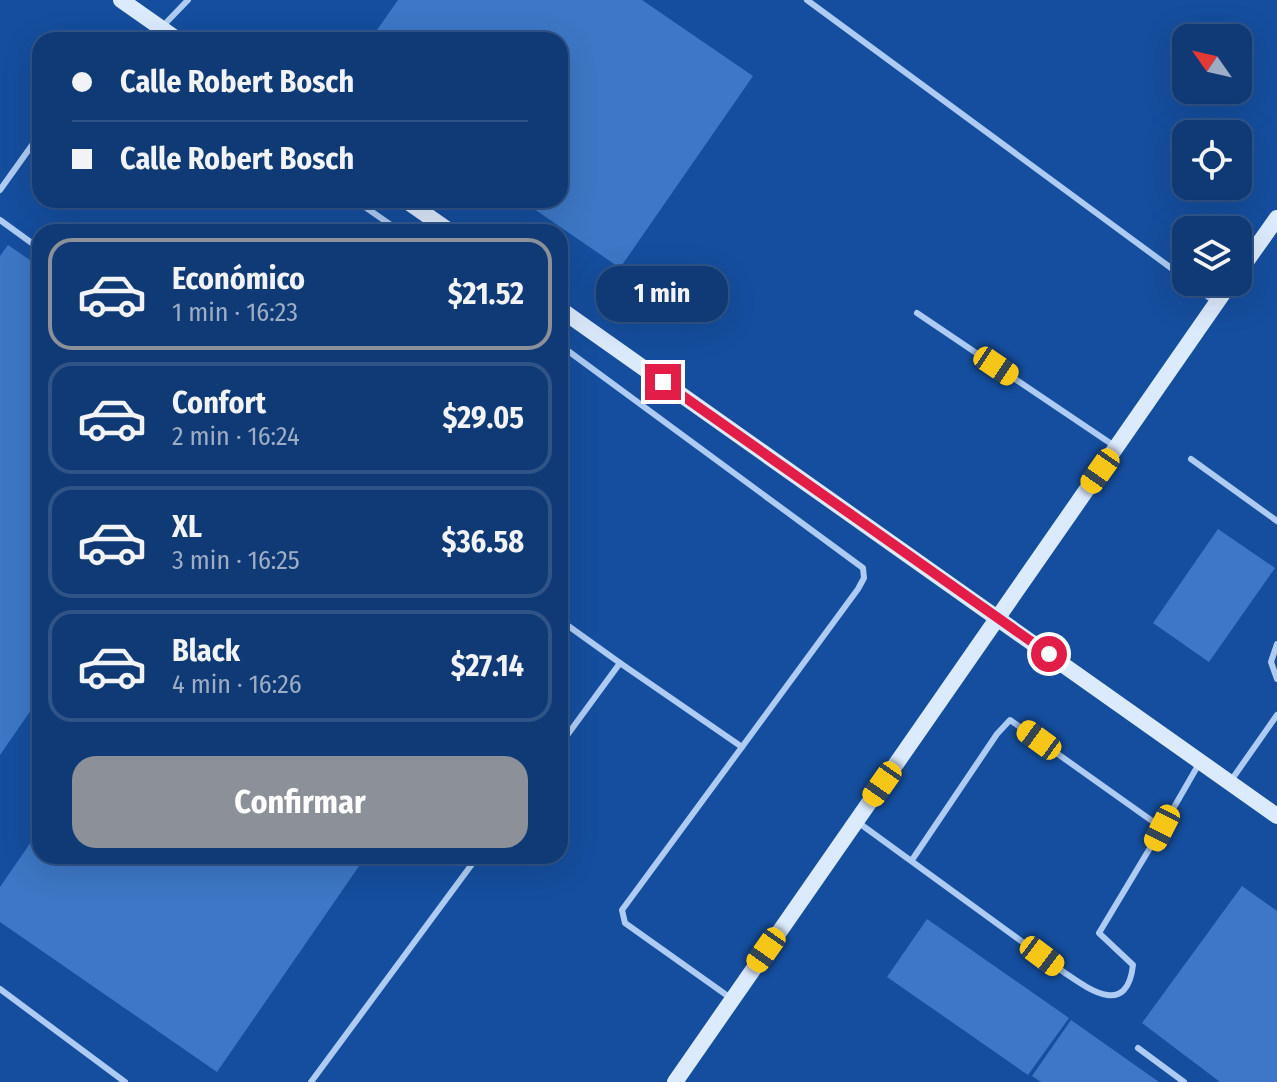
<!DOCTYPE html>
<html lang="es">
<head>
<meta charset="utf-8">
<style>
	body { margin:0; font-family:"Fira Sans Condensed",sans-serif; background:#19417b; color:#f1f3f6; height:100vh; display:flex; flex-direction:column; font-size:30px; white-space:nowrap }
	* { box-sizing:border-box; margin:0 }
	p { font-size:26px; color:#9cadc5 }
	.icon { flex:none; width:44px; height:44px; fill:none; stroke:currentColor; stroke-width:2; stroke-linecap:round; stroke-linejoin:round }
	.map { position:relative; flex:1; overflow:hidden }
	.details { position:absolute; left:32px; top:224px; width:536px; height:640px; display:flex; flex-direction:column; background:#103a76; border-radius:24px; box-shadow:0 8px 32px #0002,0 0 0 2px #305488 }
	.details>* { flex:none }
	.top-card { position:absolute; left:32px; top:32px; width:536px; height:176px; border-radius:24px; box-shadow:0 8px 32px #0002,0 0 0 2px #305488; display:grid; align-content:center; height:176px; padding:0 40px; background:#103a76 }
	.needle { width:52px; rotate:304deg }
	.fabs { position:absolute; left:1172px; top:24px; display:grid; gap:16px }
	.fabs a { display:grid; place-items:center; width:80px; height:80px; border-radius:16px; background:#103a76; box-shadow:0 8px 32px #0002,0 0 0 2px #305488; font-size:40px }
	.end { position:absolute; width:36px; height:36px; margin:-18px; border:10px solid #e11d48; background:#fff; box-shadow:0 0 0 4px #fff }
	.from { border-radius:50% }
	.bubble { position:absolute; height:56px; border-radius:24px; background:#103a76; box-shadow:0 8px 32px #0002,0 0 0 2px #305488; font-size:26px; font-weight:700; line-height:56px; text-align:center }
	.car { position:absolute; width:24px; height:48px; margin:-24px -12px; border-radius:10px; box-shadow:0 0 6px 2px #0007; background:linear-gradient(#f5c518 24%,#345 0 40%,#f5c518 0 76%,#345 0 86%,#f5c518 0) }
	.top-card b { display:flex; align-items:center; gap:28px; height:76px; font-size:30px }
	.top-card b+b { border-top:2px solid #305488 }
	.top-card i { width:20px; height:20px; background:#f1f3f6 }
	ul { padding:14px 0 0; list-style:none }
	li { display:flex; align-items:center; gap:24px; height:112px; margin:0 16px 12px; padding:0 24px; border:4px solid #305488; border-radius:24px }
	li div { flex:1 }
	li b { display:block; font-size:30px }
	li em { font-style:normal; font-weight:700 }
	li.current { border-color:#8c9099 }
	li>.icon { width:72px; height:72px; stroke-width:1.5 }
	.primary-button { display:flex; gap:16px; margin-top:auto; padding:16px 40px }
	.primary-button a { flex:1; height:92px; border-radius:24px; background:#8c9099; color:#fff; font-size:32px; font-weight:700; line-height:92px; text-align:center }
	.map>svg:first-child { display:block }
	.building { fill:#3d77c5 }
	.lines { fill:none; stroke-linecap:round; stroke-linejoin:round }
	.lane { stroke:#adcbf3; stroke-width:6 }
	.secondary { stroke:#dceafd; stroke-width:16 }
	.route { stroke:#e11d48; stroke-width:10 }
</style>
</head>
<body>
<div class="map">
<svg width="1277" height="1082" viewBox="0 0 1277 1082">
	<rect width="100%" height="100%" fill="#154e9e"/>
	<g class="building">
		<path d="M398 0H642L753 76 620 268 521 200H560V40H370Z"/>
		<path d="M8 245 40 267V697L0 755V256Z"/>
		<path d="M1218 529 1275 568 1209 662 1153 623Z"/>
		<path d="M40 829V856H366L217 1072 0 922V887Z"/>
		<path d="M1242 886 1277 911V1082H1220L1142 1023Z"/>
		<path d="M927 919 1069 1018 1028 1075 887 977Z"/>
		<path d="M1071 1020 1159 1082H1041L1032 1076Z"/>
	</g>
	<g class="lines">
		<g class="lane">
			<path d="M807 0 1186 279"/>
			<path d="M161 28 188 0"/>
			<path d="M0 190 40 134"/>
			<path d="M355 200 401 232"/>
			<path d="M0 220 40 249"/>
			<path d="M1189 282 1216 303"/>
			<path d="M917 313 1113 445"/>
			<path d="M560 345 863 568 864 578 858 589 742 747"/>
			<path d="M1191 459 1277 521"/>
			<path d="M560 620 620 663"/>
			<path d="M1277 644 1271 662 1277 679"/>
			<path d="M560 745 620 663 742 747 622 910 625 923 732 999"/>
			<path d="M1230 782 1277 715"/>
			<path d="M859 823 1065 973C1090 990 1127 1017 1133 965L1099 933 1162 828 1010 720 997 734 912 860"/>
			<path d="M1162 828 1200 762"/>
			<path d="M0 989 125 1082"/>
			<path d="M1138 1048 1184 1082"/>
			<path d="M311 1082 478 856"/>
		</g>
		<g class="secondary">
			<path d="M121 0 178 40"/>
			<path d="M405 200 451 232"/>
			<path d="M1238 273 1277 218"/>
			<path d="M560 309 1277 816"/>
			<path d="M675 1082 1231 282"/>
		</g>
	</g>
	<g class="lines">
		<path class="route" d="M663 382 1049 654"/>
	</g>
</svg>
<div class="fabs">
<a><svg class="needle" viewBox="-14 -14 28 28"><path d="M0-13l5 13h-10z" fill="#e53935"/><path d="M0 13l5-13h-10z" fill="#9cadc5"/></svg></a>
<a><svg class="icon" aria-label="locate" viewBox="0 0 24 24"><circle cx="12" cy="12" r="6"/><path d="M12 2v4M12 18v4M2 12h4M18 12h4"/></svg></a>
<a><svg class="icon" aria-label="layers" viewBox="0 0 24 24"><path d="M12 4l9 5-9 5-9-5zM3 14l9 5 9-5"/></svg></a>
</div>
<i class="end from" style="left:1049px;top:654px"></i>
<i class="end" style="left:663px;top:382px"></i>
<div class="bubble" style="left:596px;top:266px;width:132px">1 min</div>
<i class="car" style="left:996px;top:366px;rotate:124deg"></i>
<i class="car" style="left:1100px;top:471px;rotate:215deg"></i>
<i class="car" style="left:1039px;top:740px;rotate:306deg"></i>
<i class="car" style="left:882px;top:784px;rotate:215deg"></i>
<i class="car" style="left:1162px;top:828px;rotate:207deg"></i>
<i class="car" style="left:766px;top:950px;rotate:215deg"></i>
<i class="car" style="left:1042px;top:956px;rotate:127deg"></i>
<div class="top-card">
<b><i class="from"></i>Calle Robert Bosch</b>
<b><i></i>Calle Robert Bosch</b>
</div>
<section class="details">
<ul>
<li class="current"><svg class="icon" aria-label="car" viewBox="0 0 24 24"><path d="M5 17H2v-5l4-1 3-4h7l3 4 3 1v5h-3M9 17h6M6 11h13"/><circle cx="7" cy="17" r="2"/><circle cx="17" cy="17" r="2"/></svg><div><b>Económico</b><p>1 min · 16:23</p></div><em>$21.52</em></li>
<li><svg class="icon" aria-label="car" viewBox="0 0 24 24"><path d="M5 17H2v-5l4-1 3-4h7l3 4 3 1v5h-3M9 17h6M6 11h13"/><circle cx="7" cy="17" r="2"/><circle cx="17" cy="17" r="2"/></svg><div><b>Confort</b><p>2 min · 16:24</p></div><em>$29.05</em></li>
<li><svg class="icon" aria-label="car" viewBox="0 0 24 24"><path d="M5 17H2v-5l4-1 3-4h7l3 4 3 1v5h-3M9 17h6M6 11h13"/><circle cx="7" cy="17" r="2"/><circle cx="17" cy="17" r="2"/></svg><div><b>XL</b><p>3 min · 16:25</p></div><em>$36.58</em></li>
<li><svg class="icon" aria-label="car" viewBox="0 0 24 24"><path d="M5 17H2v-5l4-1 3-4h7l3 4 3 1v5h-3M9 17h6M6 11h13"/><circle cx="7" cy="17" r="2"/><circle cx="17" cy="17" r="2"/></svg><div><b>Black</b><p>4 min · 16:26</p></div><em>$27.14</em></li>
</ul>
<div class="primary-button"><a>Confirmar</a></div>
</section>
</div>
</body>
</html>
